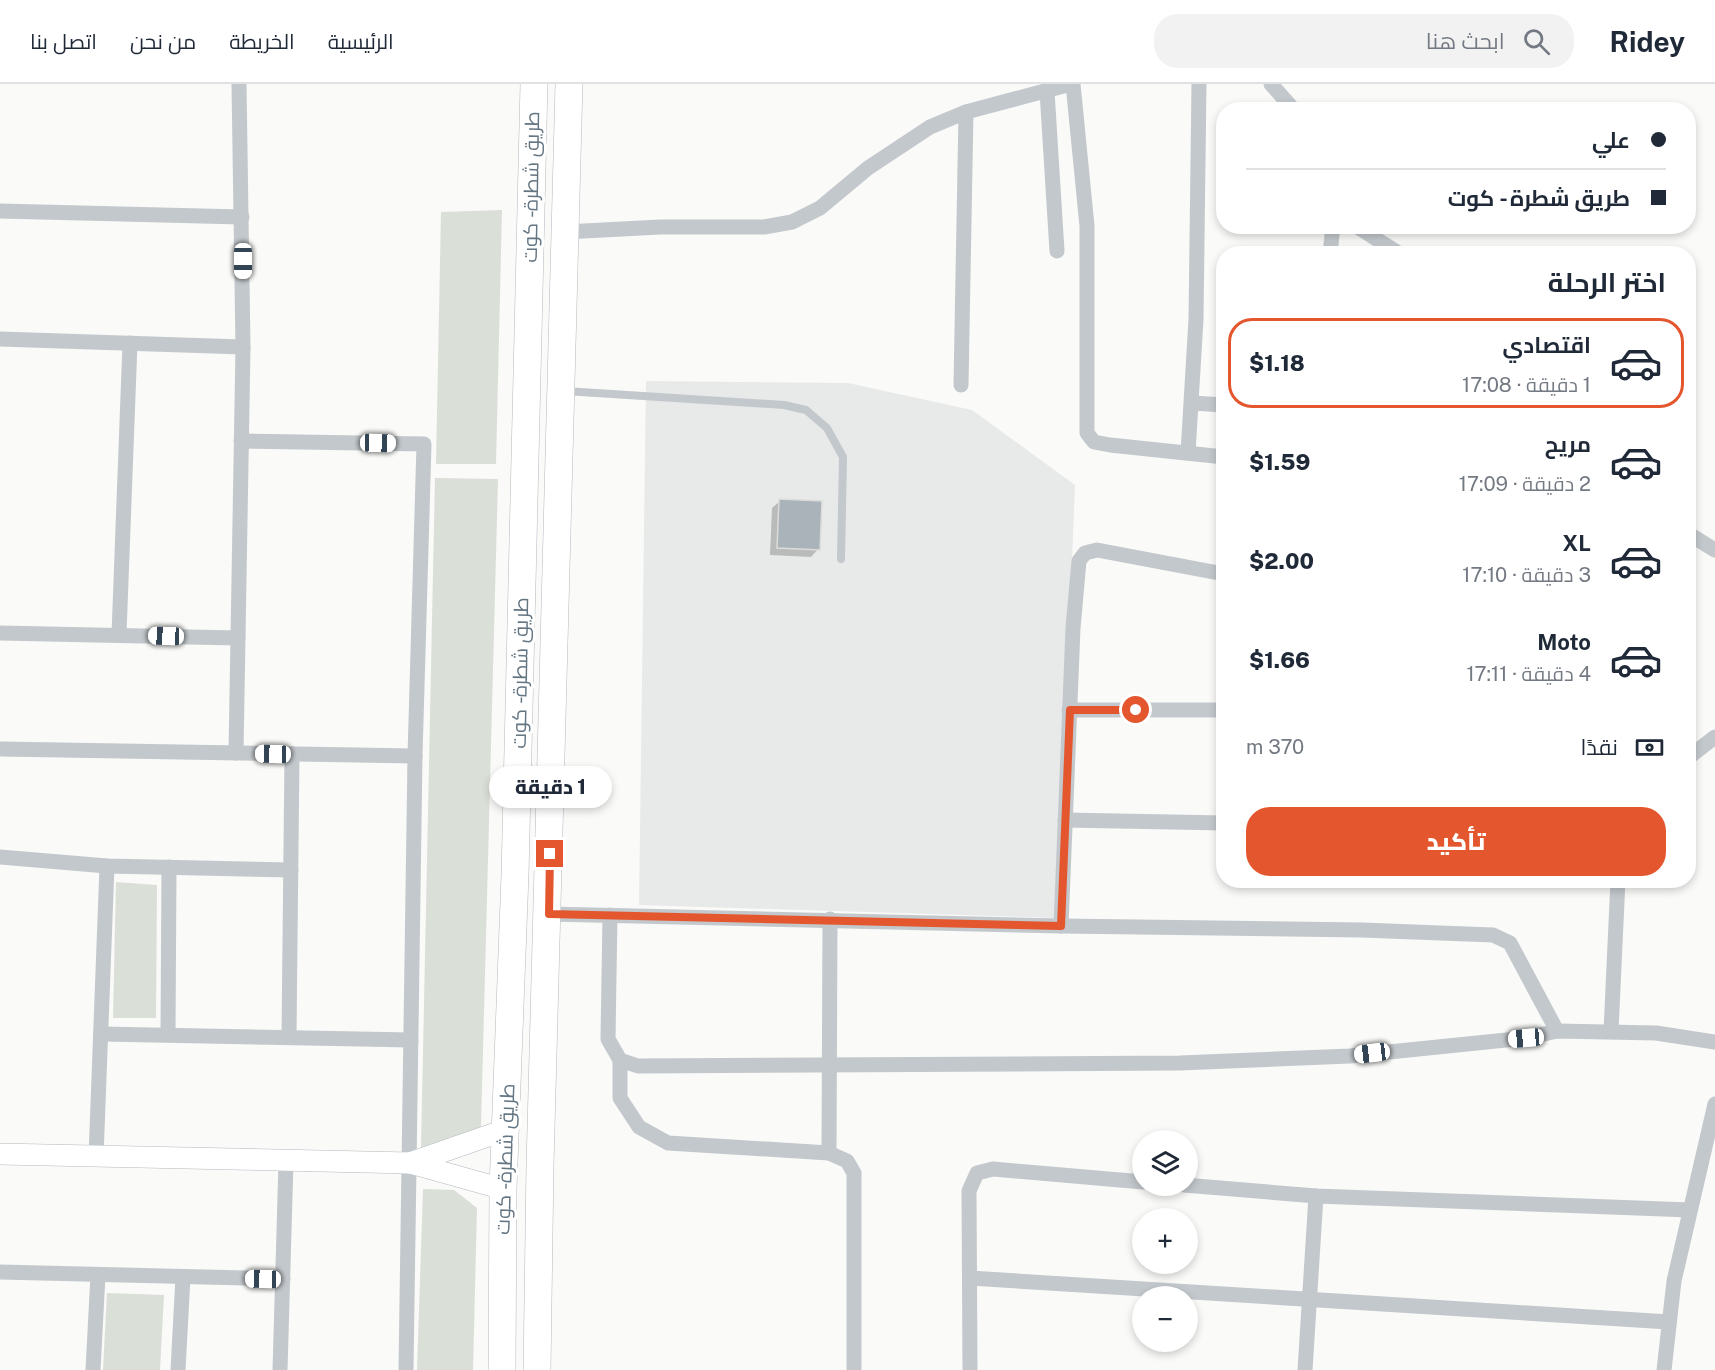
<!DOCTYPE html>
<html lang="ar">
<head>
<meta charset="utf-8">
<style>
	body { margin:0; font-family:"Public Sans",Cairo,sans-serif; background:#f2f2f3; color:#1f2937; direction:rtl; height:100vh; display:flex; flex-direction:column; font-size:22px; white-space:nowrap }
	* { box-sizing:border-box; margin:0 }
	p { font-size:20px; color:#747a83 }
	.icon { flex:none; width:33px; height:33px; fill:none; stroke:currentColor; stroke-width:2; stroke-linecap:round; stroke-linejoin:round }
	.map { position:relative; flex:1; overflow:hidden; direction:ltr }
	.details { position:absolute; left:1216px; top:162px; width:480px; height:642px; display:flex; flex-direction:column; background:#fff; border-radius:24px; box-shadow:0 3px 9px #0003; direction:rtl }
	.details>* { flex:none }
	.top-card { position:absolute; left:1216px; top:18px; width:480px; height:132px; border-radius:24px; box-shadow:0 3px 9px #0003; direction:rtl; display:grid; align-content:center; height:132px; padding:0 30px; background:#fff }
	.controls { position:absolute; left:1132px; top:1046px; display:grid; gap:12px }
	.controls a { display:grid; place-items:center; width:66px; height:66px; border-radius:50%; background:#fff; box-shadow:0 3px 9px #0003; font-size:30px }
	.end { position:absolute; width:27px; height:27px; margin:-14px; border:8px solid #e4572e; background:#fff; box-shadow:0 0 0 3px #fff }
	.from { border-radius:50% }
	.bubble { position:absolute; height:42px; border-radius:21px; background:#fff; box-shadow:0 3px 9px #0003; font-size:20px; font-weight:800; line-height:42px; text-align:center; direction:rtl }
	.car { position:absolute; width:18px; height:36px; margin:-18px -9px; border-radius:8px; box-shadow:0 0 4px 2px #0007; background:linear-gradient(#fff 24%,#345 0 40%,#fff 0 76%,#345 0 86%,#fff 0) }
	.top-card b { display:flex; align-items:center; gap:21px; height:57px; font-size:22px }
	.top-card b+b { border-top:2px solid #e0e1e3 }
	.top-card i { width:15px; height:15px; background:#1f2937 }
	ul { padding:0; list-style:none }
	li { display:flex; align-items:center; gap:18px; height:90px; margin:0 12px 9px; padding:0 18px; border:3px solid transparent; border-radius:24px }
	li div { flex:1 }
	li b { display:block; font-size:22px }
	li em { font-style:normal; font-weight:800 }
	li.active { border-color:#e4572e }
	li>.icon { width:54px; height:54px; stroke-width:1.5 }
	h2 { padding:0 30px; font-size:27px; line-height:72px }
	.pay { display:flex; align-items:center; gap:15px; height:66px; padding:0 30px; font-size:22px }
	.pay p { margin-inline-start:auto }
	.button { display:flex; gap:12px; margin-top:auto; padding:12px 30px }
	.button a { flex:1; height:69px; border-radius:24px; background:#e4572e; color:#fff; font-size:24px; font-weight:800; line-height:69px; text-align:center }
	header { display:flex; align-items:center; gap:36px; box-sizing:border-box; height:84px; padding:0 30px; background:#fff; border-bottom:2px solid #e0e1e3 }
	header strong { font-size:28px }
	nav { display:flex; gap:33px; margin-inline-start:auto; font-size:21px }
	.search { width:420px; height:54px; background:#f2f2f3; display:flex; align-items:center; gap:15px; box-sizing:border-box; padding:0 21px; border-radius:24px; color:#747a83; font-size:22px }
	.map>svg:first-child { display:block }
	.built { fill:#e8e9e9 }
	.green { fill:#dadfd7 }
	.shadow { fill:#0003 }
	.building { fill:#aab3b9; stroke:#dcdcda; stroke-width:1.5 }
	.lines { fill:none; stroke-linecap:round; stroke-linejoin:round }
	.secondary-casing { stroke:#b3babf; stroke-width:22 }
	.highway-casing { stroke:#b4b9bd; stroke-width:28 }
	.lane { stroke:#c3c8cc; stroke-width:8 }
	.street { stroke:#c3c8cc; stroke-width:15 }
	.secondary { stroke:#fff; stroke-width:21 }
	.highway { stroke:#fff; stroke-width:27 }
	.route { stroke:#e4572e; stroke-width:8 }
	.labels { text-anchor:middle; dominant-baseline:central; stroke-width:6; stroke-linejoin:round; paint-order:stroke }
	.street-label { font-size:20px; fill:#657683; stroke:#fff }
</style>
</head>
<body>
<header>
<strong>Ridey</strong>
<div class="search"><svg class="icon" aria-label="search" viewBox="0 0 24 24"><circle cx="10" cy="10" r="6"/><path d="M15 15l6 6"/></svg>ابحث هنا</div>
<nav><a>الرئيسية</a><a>الخريطة</a><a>من نحن</a><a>اتصل بنا</a></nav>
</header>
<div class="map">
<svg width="1715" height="1286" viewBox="0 0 1715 1286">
	<rect width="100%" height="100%" fill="#fafaf8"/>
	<path class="built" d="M646 297 848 299 972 326 1075 401 1058 834 639 821Z"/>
	<g class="green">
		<path d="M502 126 496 380H436L441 128Z"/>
		<path d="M435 394 498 395 481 1042C469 1062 443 1061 421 1064Z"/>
		<path d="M116 798 157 801 156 934H113Z"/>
		<path d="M423 1105 454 1106 477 1124 473 1286H417Z"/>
		<path d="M107 1209 164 1211 160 1286H103Z"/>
	</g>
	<path class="shadow" d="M780 417 818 465 811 473 770 471 772 424Z"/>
	<path class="building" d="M779 415 822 417 820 466 777 464Z"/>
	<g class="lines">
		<defs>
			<g id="secondary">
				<path d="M0 1070 410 1079 503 1105"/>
				<path d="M410 1079 505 1046"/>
			</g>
			<g id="highway">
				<path d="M502 1286 503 1105 515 791 534 0"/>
				<path d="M537 1286 540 1082 569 0"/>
			</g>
		</defs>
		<use href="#secondary" class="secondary-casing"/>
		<use href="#highway" class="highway-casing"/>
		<path class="lane" d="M565 307 784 321 806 326 827 344 843 373 841 475"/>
		<g class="street">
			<path d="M1073 0 1087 142V349L1094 358 1110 361 1224 373"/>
			<path d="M1271 0 1294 26"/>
			<path d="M1047 7 1057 167"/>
			<path d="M0 127 242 133"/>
			<path d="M1356 142 1400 170"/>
			<path d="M565 148 660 143H764L792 138 820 124 868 84 930 43 966 28 1071 0"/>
			<path d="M1330 170 1333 142"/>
			<path d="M0 255 243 263"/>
			<path d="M961 301 966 28"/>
			<path d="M1192 319 1224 321"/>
			<path d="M241 357 424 360 415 672 406 1286"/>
			<path d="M1188 369 1196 235 1199 0"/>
			<path d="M1689 450 1715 466"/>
			<path d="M0 549 238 554"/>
			<path d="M119 550 130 259"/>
			<path d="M1069 626H1224"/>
			<path d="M0 665 415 672"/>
			<path d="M236 669 243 263 239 0"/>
			<path d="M1689 673 1715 653"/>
			<path d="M1065 736 1224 739"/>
			<path d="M0 773 107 782 291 786"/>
			<path d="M549 830 1061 842 1362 846 1493 851 1510 859 1557 947"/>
			<path d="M610 831 608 955 620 976 638 982 1180 979 1350 972 1526 954 1557 947 1656 949 1715 958"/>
			<path d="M1061 842 1073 544 1079 477 1085 469 1097 466 1224 490"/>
			<path d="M1611 947 1618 796"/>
			<path d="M101 950 411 956"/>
			<path d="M168 950 169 783"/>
			<path d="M289 952 292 670"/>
			<path d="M620 976V1014L639 1043 668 1059 829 1069 847 1077 854 1089V1286"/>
			<path d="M829 1069 830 835"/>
			<path d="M96 1073 107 782"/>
			<path d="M1184 1101 1316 1112 1690 1126"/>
			<path d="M0 1188 283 1195"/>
			<path d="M970 1194 1669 1238"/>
			<path d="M93 1286 98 1191"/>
			<path d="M178 1286 183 1193"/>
			<path d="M280 1286 286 1078"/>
			<path d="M970 1286 969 1107 977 1089 993 1085 1143 1098"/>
			<path d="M1305 1286 1316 1112"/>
			<path d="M1664 1286 1674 1197 1715 1020"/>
		</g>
		<use href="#secondary" class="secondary"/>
		<use href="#highway" class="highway"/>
	</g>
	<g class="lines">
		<path class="route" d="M550 770 549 830 1061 842 1070 626H1136"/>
	</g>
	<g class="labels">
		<g class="street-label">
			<text transform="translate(531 103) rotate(-89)">طريق شطرة - كوت</text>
			<text transform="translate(520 589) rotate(-89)">طريق شطرة - كوت</text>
			<text transform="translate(505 1075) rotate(-88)">طريق شطرة - كوت</text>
		</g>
	</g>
</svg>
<div class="controls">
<a><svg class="icon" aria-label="layers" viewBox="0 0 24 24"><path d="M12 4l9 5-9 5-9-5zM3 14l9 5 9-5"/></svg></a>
<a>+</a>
<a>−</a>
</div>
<i class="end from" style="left:1136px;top:626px"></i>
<i class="end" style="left:550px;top:770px"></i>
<div class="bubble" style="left:489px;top:682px;width:123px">1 دقيقة</div>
<i class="car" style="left:243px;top:177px;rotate:180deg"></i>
<i class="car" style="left:378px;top:359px;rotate:91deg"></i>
<i class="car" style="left:166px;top:552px;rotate:272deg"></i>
<i class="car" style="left:273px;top:670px;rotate:271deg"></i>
<i class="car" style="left:1526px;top:954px;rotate:265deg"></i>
<i class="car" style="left:1372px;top:969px;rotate:263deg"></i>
<i class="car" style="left:263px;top:1195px;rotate:271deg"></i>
<div class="top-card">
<b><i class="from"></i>علي</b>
<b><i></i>طريق شطرة - كوت</b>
</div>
<section class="details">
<h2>اختر الرحلة</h2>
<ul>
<li class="active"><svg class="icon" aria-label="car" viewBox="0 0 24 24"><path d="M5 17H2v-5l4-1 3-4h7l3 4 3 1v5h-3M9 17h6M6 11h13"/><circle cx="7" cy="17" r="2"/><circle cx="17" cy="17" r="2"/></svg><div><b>اقتصادي</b><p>1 دقيقة · 17:08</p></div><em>$1.18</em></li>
<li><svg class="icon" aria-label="car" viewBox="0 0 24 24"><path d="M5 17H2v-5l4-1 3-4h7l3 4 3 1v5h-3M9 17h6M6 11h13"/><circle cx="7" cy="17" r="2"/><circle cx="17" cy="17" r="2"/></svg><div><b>مريح</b><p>2 دقيقة · 17:09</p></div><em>$1.59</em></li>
<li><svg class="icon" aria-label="car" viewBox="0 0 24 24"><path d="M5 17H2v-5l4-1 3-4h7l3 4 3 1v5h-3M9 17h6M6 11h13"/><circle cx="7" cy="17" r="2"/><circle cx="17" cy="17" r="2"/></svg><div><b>XL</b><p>3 دقيقة · 17:10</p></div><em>$2.00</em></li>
<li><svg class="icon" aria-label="car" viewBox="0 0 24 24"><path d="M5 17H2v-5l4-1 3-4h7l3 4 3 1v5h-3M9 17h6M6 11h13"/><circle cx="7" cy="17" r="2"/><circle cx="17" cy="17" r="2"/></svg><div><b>Moto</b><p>4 دقيقة · 17:11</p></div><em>$1.66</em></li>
</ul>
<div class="pay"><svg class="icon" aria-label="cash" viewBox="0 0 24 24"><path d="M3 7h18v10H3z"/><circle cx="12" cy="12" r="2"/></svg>نقدًا<p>370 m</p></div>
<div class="button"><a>تأكيد</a></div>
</section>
</div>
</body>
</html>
